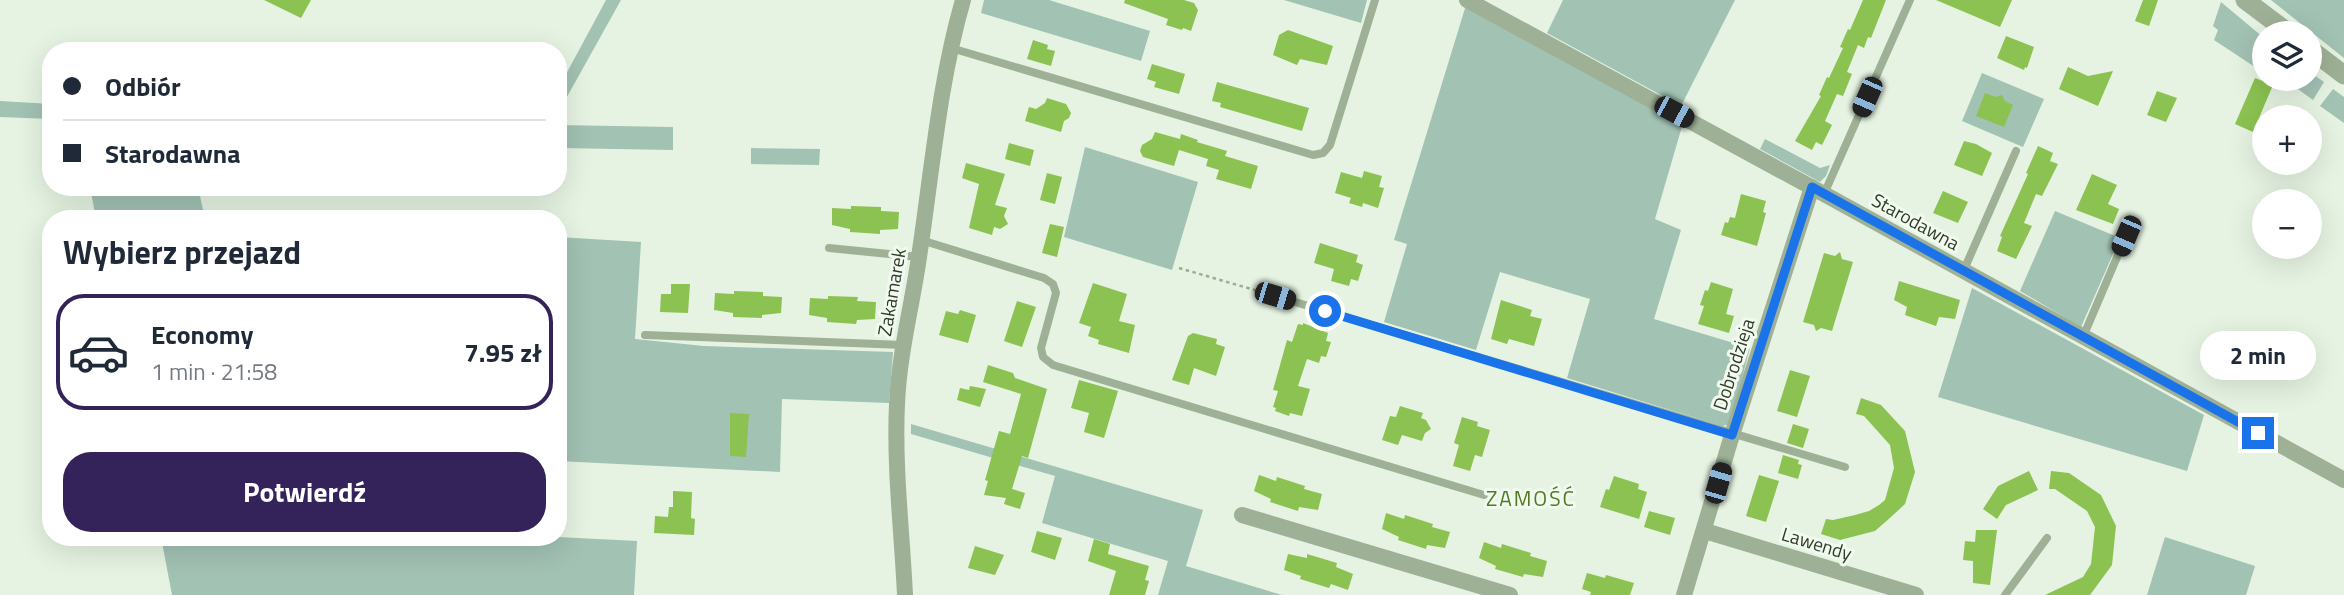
<!DOCTYPE html>
<html lang="pl">
<head>
<meta charset="utf-8">
<style>
	body { margin:0; font-family:"Titillium Web",sans-serif; background:#f6f6f7; color:#1f2937; height:100vh; display:flex; flex-direction:column; font-size:26px; white-space:nowrap }
	* { box-sizing:border-box; margin:0 }
	p { font-size:23px; color:#747a83 }
	.icon { flex:none; width:38px; height:38px; fill:none; stroke:currentColor; stroke-width:2; stroke-linecap:round; stroke-linejoin:round }
	.map { position:relative; flex:1; overflow:hidden }
	.panel { position:absolute; left:42px; top:210px; width:525px; height:336px; display:flex; flex-direction:column; background:#fff; border-radius:28px; box-shadow:0 7px 28px #0002 }
	.panel>* { flex:none }
	.banner { position:absolute; left:42px; top:42px; width:525px; height:154px; border-radius:28px; box-shadow:0 7px 28px #0002; display:grid; align-content:center; height:154px; padding:0 21px; background:#fff }
	.controls { position:absolute; left:2252px; top:21px; display:grid; gap:14px }
	.controls a { display:grid; place-items:center; width:70px; height:70px; border-radius:50%; background:#fff; box-shadow:0 7px 28px #0002; font-size:35px }
	.end { position:absolute; width:32px; height:32px; margin:-16px; border:9px solid #1a73e8; background:#fff; box-shadow:0 0 0 4px #fff }
	.from { border-radius:50% }
	.bubble { position:absolute; height:49px; border-radius:24px; background:#fff; box-shadow:0 7px 28px #0002; font-size:23px; font-weight:700; line-height:49px; text-align:center }
	.car { position:absolute; width:21px; height:42px; margin:-21px -10px; border-radius:9px; box-shadow:0 0 5px 2px #0007; background:linear-gradient(#222 24%,#8ab4d8 0 40%,#222 0 76%,#8ab4d8 0 86%,#222 0) }
	.banner b { display:flex; align-items:center; gap:24px; height:66px; font-size:26px }
	.banner b+b { border-top:2px solid #e0e1e3 }
	.banner i { width:18px; height:18px; background:#1f2937 }
	ul { padding:0; list-style:none }
	li { display:flex; align-items:center; gap:21px; height:116px; margin:0 14px 10px; padding:0 7px; border:4px solid transparent; border-radius:28px }
	li div { flex:1 }
	li b { display:block; font-size:26px }
	li em { font-style:normal; font-weight:700 }
	li.current { border-color:#34225a }
	li>.icon { width:63px; height:63px; stroke-width:1.5 }
	h2 { padding:0 21px; font-size:32px; line-height:84px }
	.primary-button { display:flex; gap:14px; margin-top:auto; padding:14px 21px }
	.primary-button a { flex:1; height:80px; border-radius:28px; background:#34225a; color:#fff; font-size:28px; font-weight:700; line-height:80px; text-align:center }
	.map>svg:first-child { display:block }
	.green { fill:#a2c2b4 }
	.building { fill:#8bc251 }
	.lines { fill:none; stroke-linecap:round; stroke-linejoin:round }
	.path { stroke:#99ad8f; stroke-width:2.5; stroke-dasharray:3.5 3.5; stroke-linecap:butt }
	.service { stroke:#9eb196; stroke-width:8 }
	.minor { stroke:#9eb196; stroke-width:16 }
	.tertiary { stroke:#9eb196; stroke-width:19 }
	.route { stroke:#1a73e8; stroke-width:9 }
	.labels { text-anchor:middle; dominant-baseline:central; stroke-width:6; stroke-linejoin:round; paint-order:stroke }
	.street-label { font-size:19px; fill:#323a2c; stroke:#f1faee }
	.neighbourhood-label { font-size:21px; letter-spacing:2px; fill:#517a25; stroke:#f1faee }
</style>
</head>
<body>
<div class="map">
<svg width="2344" height="595" viewBox="0 0 2344 595">
	<rect width="100%" height="100%" fill="#e6f3e2"/>
	<g class="green">
		<path d="M606 0H621L558 113V89Z"/>
		<path d="M984 0H1049L1150 31 1141 61 981 13Z"/>
		<path d="M1284 0H1367L1361 23Z"/>
		<path d="M1563 0H1735L1681 106 1547 33Z"/>
		<path d="M2271 0H2344V58Z"/>
		<path d="M2221 2 2264 38V64L2262 63 2258 69 2214 40 2218 30 2213 26Z"/>
		<path d="M1466 5 1683 123 1655 219 1681 230 1654 319 1750 348 1730 424 1722 426 1567 378 1590 299 1500 272 1476 350 1384 322 1407 244 1394 240Z"/>
		<path d="M2310 72 2324 82 2313 100 2284 79H2310Z"/>
		<path d="M1982 73 2044 99 2023 147 1962 121Z"/>
		<path d="M2333 89 2344 97V123L2320 106Z"/>
		<path d="M0 101 51 104V119L0 117Z"/>
		<path d="M558 125 673 127V150L558 148Z"/>
		<path d="M1765 139 1820 168 1830 165 1826 176 1820 182 1760 149Z"/>
		<path d="M1085 147 1198 182 1172 270 1064 237Z"/>
		<path d="M751 148 820 149 819 165 751 164Z"/>
		<path d="M90 187H198L205 219H96Z"/>
		<path d="M2055 211 2120 238 2081 327 2020 291Z"/>
		<path d="M558 237 641 242 635 339 704 346 893 352 889 403 782 399 780 472 558 461Z"/>
		<path d="M1972 288 2204 415 2187 471 1938 397Z"/>
		<path d="M911 424 1203 510 1186 566 1282 595H1158L1168 561 1042 523 1055 476 911 434Z"/>
		<path d="M161 537H558L637 541 634 595H172Z"/>
		<path d="M2165 537 2255 566 2246 595H2147Z"/>
	</g>
	<g class="building">
		<path d="M264 0H311L301 18Z"/>
		<path d="M1125 0H1184L1194 3 1198 10 1191 31 1183 28 1182 30 1166 25 1168 19 1124 3Z"/>
		<path d="M1863 0H1886L1871 38 1868 37 1864 48 1858 45 1847 72 1852 74 1843 96 1837 94 1825 121 1832 125 1822 145 1816 142 1812 150 1795 141 1821 96 1819 95 1827 77 1829 78 1843 48 1840 47 1848 29 1850 30Z"/>
		<path d="M1936 0H2012L2000 27Z"/>
		<path d="M2143 0H2158L2149 26 2135 21Z"/>
		<path d="M1288 30 1333 46 1327 65 1300 59 1297 65 1273 55 1279 35Z"/>
		<path d="M2006 36 2034 47 2027 68 2025 67 2024 70 1997 58Z"/>
		<path d="M1033 40 1048 45 1047 49 1055 51 1051 66 1027 59Z"/>
		<path d="M1152 64 1185 74 1179 94 1154 87 1156 82 1147 79Z"/>
		<path d="M2068 67 2088 76 2113 71 2098 106 2059 89Z"/>
		<path d="M2255 78 2273 85 2253 132 2235 124Z"/>
		<path d="M1217 82 1309 108 1302 131 1220 107 1221 103 1212 101Z"/>
		<path d="M2157 91 2177 98 2166 122 2147 115Z"/>
		<path d="M1985 93 1995 97 2002 95 2005 101 2013 105 2004 127 1976 116Z"/>
		<path d="M1047 98 1066 104 1071 113 1069 118 1064 121 1061 132 1025 121 1029 107 1036 109 1045 103Z"/>
		<path d="M1155 132 1180 139 1181 134 1198 140 1197 142 1227 151 1225 156 1258 166 1251 189 1216 179 1219 170 1206 166 1208 159 1179 150 1174 166 1143 157 1140 151 1142 145 1152 139Z"/>
		<path d="M1964 141 1976 144 1992 153 1982 176 1954 165Z"/>
		<path d="M1009 143 1034 150 1030 166 1005 159Z"/>
		<path d="M2038 146 2053 153 2050 161 2058 164 2042 196 2036 194 2024 223 2032 226 2016 259 1997 251 2002 237 2000 236 2028 174 2026 173Z"/>
		<path d="M966 163 1005 174 995 205 1007 208 1004 216 1008 224 1000 229 994 227 992 235 969 228 979 184 962 178Z"/>
		<path d="M1364 171 1382 176 1379 187 1384 188 1378 208 1363 203 1362 207 1349 203 1351 198 1335 193 1341 172 1362 178Z"/>
		<path d="M1047 173 1062 177 1055 204 1040 200Z"/>
		<path d="M2092 174 2117 185 2108 204 2119 209 2113 224 2076 210Z"/>
		<path d="M1943 191 1968 202 1958 223 1933 213Z"/>
		<path d="M1741 194 1766 201 1763 212 1766 213 1757 246 1721 235 1725 222 1728 223 1730 217 1735 218Z"/>
		<path d="M851 206 881 207V211L899 212 898 229 880 230V234L850 232V229L832 225V208L851 209Z"/>
		<path d="M1050 224 1064 227 1057 257 1042 253Z"/>
		<path d="M1320 243 1358 255 1356 262 1363 265 1358 281 1351 279 1349 286 1331 281 1334 269 1314 263Z"/>
		<path d="M1840 252 1842 259 1853 262 1832 331 1821 328 1816 331 1814 325 1803 322 1824 253 1835 256Z"/>
		<path d="M1899 281 1960 300 1955 319 1939 317 1936 326 1905 315 1907 307 1894 300Z"/>
		<path d="M1711 282 1733 289 1726 314 1734 316 1729 333 1698 324 1704 306 1700 305 1705 290 1708 291Z"/>
		<path d="M1093 283 1127 294 1119 321 1135 325 1129 353 1098 344 1099 340 1088 336 1091 327 1079 323Z"/>
		<path d="M671 284H690L688 313 660 312 661 294H671Z"/>
		<path d="M734 291 763 292V296L782 297 781 313 762 315V318L733 317V313L714 310 715 293 734 294Z"/>
		<path d="M828 296 858 297 857 301 876 302 875 319 857 320 856 324 827 322V318L809 315 810 298 828 299Z"/>
		<path d="M1501 300 1532 310 1530 316 1542 319 1534 346 1509 339 1507 344 1491 339Z"/>
		<path d="M1017 301 1036 307 1022 347 1004 341Z"/>
		<path d="M960 310 976 315 968 343 939 335 946 311 958 314Z"/>
		<path d="M1303 323 1328 333 1326 341 1331 342 1326 357 1321 356 1319 363 1307 359 1298 386 1310 389 1302 416 1290 413 1289 416 1275 411 1276 408 1273 407 1278 391 1273 390 1287 340 1292 342 1298 324 1303 325Z"/>
		<path d="M1193 333 1217 339 1216 344 1225 347 1216 376 1194 368 1189 385 1172 380 1188 336Z"/>
		<path d="M988 365 1013 373 1015 378 1047 389 1028 458 1022 456 1012 489 1025 493 1020 509 1004 504 1006 498 984 495 988 481 985 480 999 431 1010 434 1021 394 983 382Z"/>
		<path d="M1790 370 1810 376 1797 417 1777 411Z"/>
		<path d="M1079 380 1118 391 1104 438 1084 432 1089 413 1071 408Z"/>
		<path d="M970 386 986 389 980 407 957 400 960 388 969 390Z"/>
		<path d="M1861 398 1881 405 1905 431 1915 472 1905 504 1891 517 1875 531 1840 540 1821 534 1826 519 1833 520 1855 515 1869 511 1879 505 1885 500 1894 468 1890 445 1864 416 1856 414Z"/>
		<path d="M1400 406 1423 413 1421 418 1426 420 1431 429 1425 433 1422 441 1402 435 1398 445 1382 440 1390 416 1396 417Z"/>
		<path d="M730 413 749 414 746 457 730 456Z"/>
		<path d="M1462 417 1478 422 1477 426 1490 430 1482 457 1475 455 1470 471 1453 466 1459 445 1454 443Z"/>
		<path d="M1793 424 1809 429 1803 448 1787 443Z"/>
		<path d="M1783 455 1799 460 1798 464 1802 465 1798 479 1778 473Z"/>
		<path d="M2029 471 2038 490 2006 505 1997 519 1983 509 1998 486Z"/>
		<path d="M2051 471 2069 473 2101 495 2116 526 2112 565 2090 595H2045L2083 577 2091 564 2095 527 2087 511 2055 489H2049Z"/>
		<path d="M1259 475 1276 481 1277 477 1305 486 1304 489 1322 494 1318 510 1299 507 1298 511 1270 502 1271 499 1254 491Z"/>
		<path d="M1759 475 1779 481 1766 522 1746 516Z"/>
		<path d="M1614 476 1639 484 1638 489 1647 492 1639 519 1600 507 1606 489 1609 490Z"/>
		<path d="M673 491 692 492 691 518 695 519 694 535 654 533 655 516 668 517 669 507H673Z"/>
		<path d="M1649 511 1675 518 1670 535 1644 527Z"/>
		<path d="M1386 513 1404 519 1405 515 1433 524 1432 527 1450 532 1445 548 1427 545 1426 549 1398 540 1399 537 1382 529Z"/>
		<path d="M1976 530H1997L1990 585 1973 583V561L1963 560 1965 541 1975 542Z"/>
		<path d="M1037 531 1062 538 1055 560 1031 552Z"/>
		<path d="M1094 539 1110 544 1108 554 1149 566 1145 580 1149 581 1145 595H1109L1116 571 1088 561Z"/>
		<path d="M1484 542 1501 548 1502 544 1531 553 1530 556 1547 561 1543 577 1524 574 1523 577 1495 569 1496 566 1479 558Z"/>
		<path d="M975 546 1004 555 995 575 968 568Z"/>
		<path d="M1288 554 1307 558V554L1337 563 1336 567 1353 574 1348 590 1331 584 1329 588 1300 579 1301 576 1284 570Z"/>
		<path d="M1587 573 1605 578 1606 575 1634 583 1630 595H1590L1591 592 1582 589Z"/>
	</g>
	<g class="lines">
		<path class="path" d="M1179 268 1265 293"/>
		<g class="service">
			<path d="M951 48 1313 155 1323 153 1330 145 1375 0"/>
			<path d="M1824 194 1910 0"/>
			<path d="M921 240 1044 278 1053 284 1056 293 1041 348 1043 357 1053 365 1484 495"/>
			<path d="M829 248 919 257"/>
			<path d="M1963 272 2016 151"/>
			<path d="M1275 296 1845 467"/>
			<path d="M645 335 903 345"/>
			<path d="M2083 337 2126 236"/>
			<path d="M2005 595 2047 538"/>
		</g>
		<g class="minor">
			<path d="M1467 0 1824 194 2344 480"/>
			<path d="M1242 515 1510 595"/>
			<path d="M1705 531 1916 595"/>
			<path d="M905 595C902 532 894 467 897 404 899 354 912 306 919 257 932 171 939 83 963 0"/>
			<path d="M1684 595 1732 435 1812 187"/>
		</g>
		<g class="tertiary">
			<path d="M2245 0 2289 33"/>
			<path d="M2310 49 2344 75"/>
		</g>
	</g>
	<g class="lines">
		<path class="route" d="M1325 311 1732 435 1812 187 2258 433"/>
	</g>
	<g class="labels">
		<g class="street-label">
			<text transform="translate(1916 221) rotate(29)">Starodawna</text>
			<text transform="translate(891 292) rotate(-80)">Zakamarek</text>
			<text transform="translate(1733 364) rotate(-72)">Dobrodzieja</text>
			<text transform="translate(1817 543) rotate(17)">Lawendy</text>
		</g>
		<g class="neighbourhood-label">
			<text x="1531" y="498">ZAMOŚĆ</text>
		</g>
	</g>
</svg>
<div class="controls">
<a><svg class="icon" aria-label="layers" viewBox="0 0 24 24"><path d="M12 4l9 5-9 5-9-5zM3 14l9 5 9-5"/></svg></a>
<a>+</a>
<a>−</a>
</div>
<i class="end from" style="left:1325px;top:311px"></i>
<i class="end" style="left:2258px;top:433px"></i>
<div class="bubble" style="left:2200px;top:331px;width:116px">2 min</div>
<i class="car" style="left:1867px;top:97px;rotate:204deg"></i>
<i class="car" style="left:1674px;top:112px;rotate:118deg"></i>
<i class="car" style="left:2126px;top:236px;rotate:203deg"></i>
<i class="car" style="left:1275px;top:296px;rotate:107deg"></i>
<i class="car" style="left:1718px;top:483px;rotate:16deg"></i>
<div class="banner">
<b><i class="from"></i>Odbiór</b>
<b><i></i>Starodawna</b>
</div>
<section class="panel">
<h2>Wybierz przejazd</h2>
<ul>
<li class="current"><svg class="icon" aria-label="car" viewBox="0 0 24 24"><path d="M5 17H2v-5l4-1 3-4h7l3 4 3 1v5h-3M9 17h6M6 11h13"/><circle cx="7" cy="17" r="2"/><circle cx="17" cy="17" r="2"/></svg><div><b>Economy</b><p>1 min · 21:58</p></div><em>7.95 zł</em></li>
</ul>
<div class="primary-button"><a>Potwierdź</a></div>
</section>
</div>
</body>
</html>
